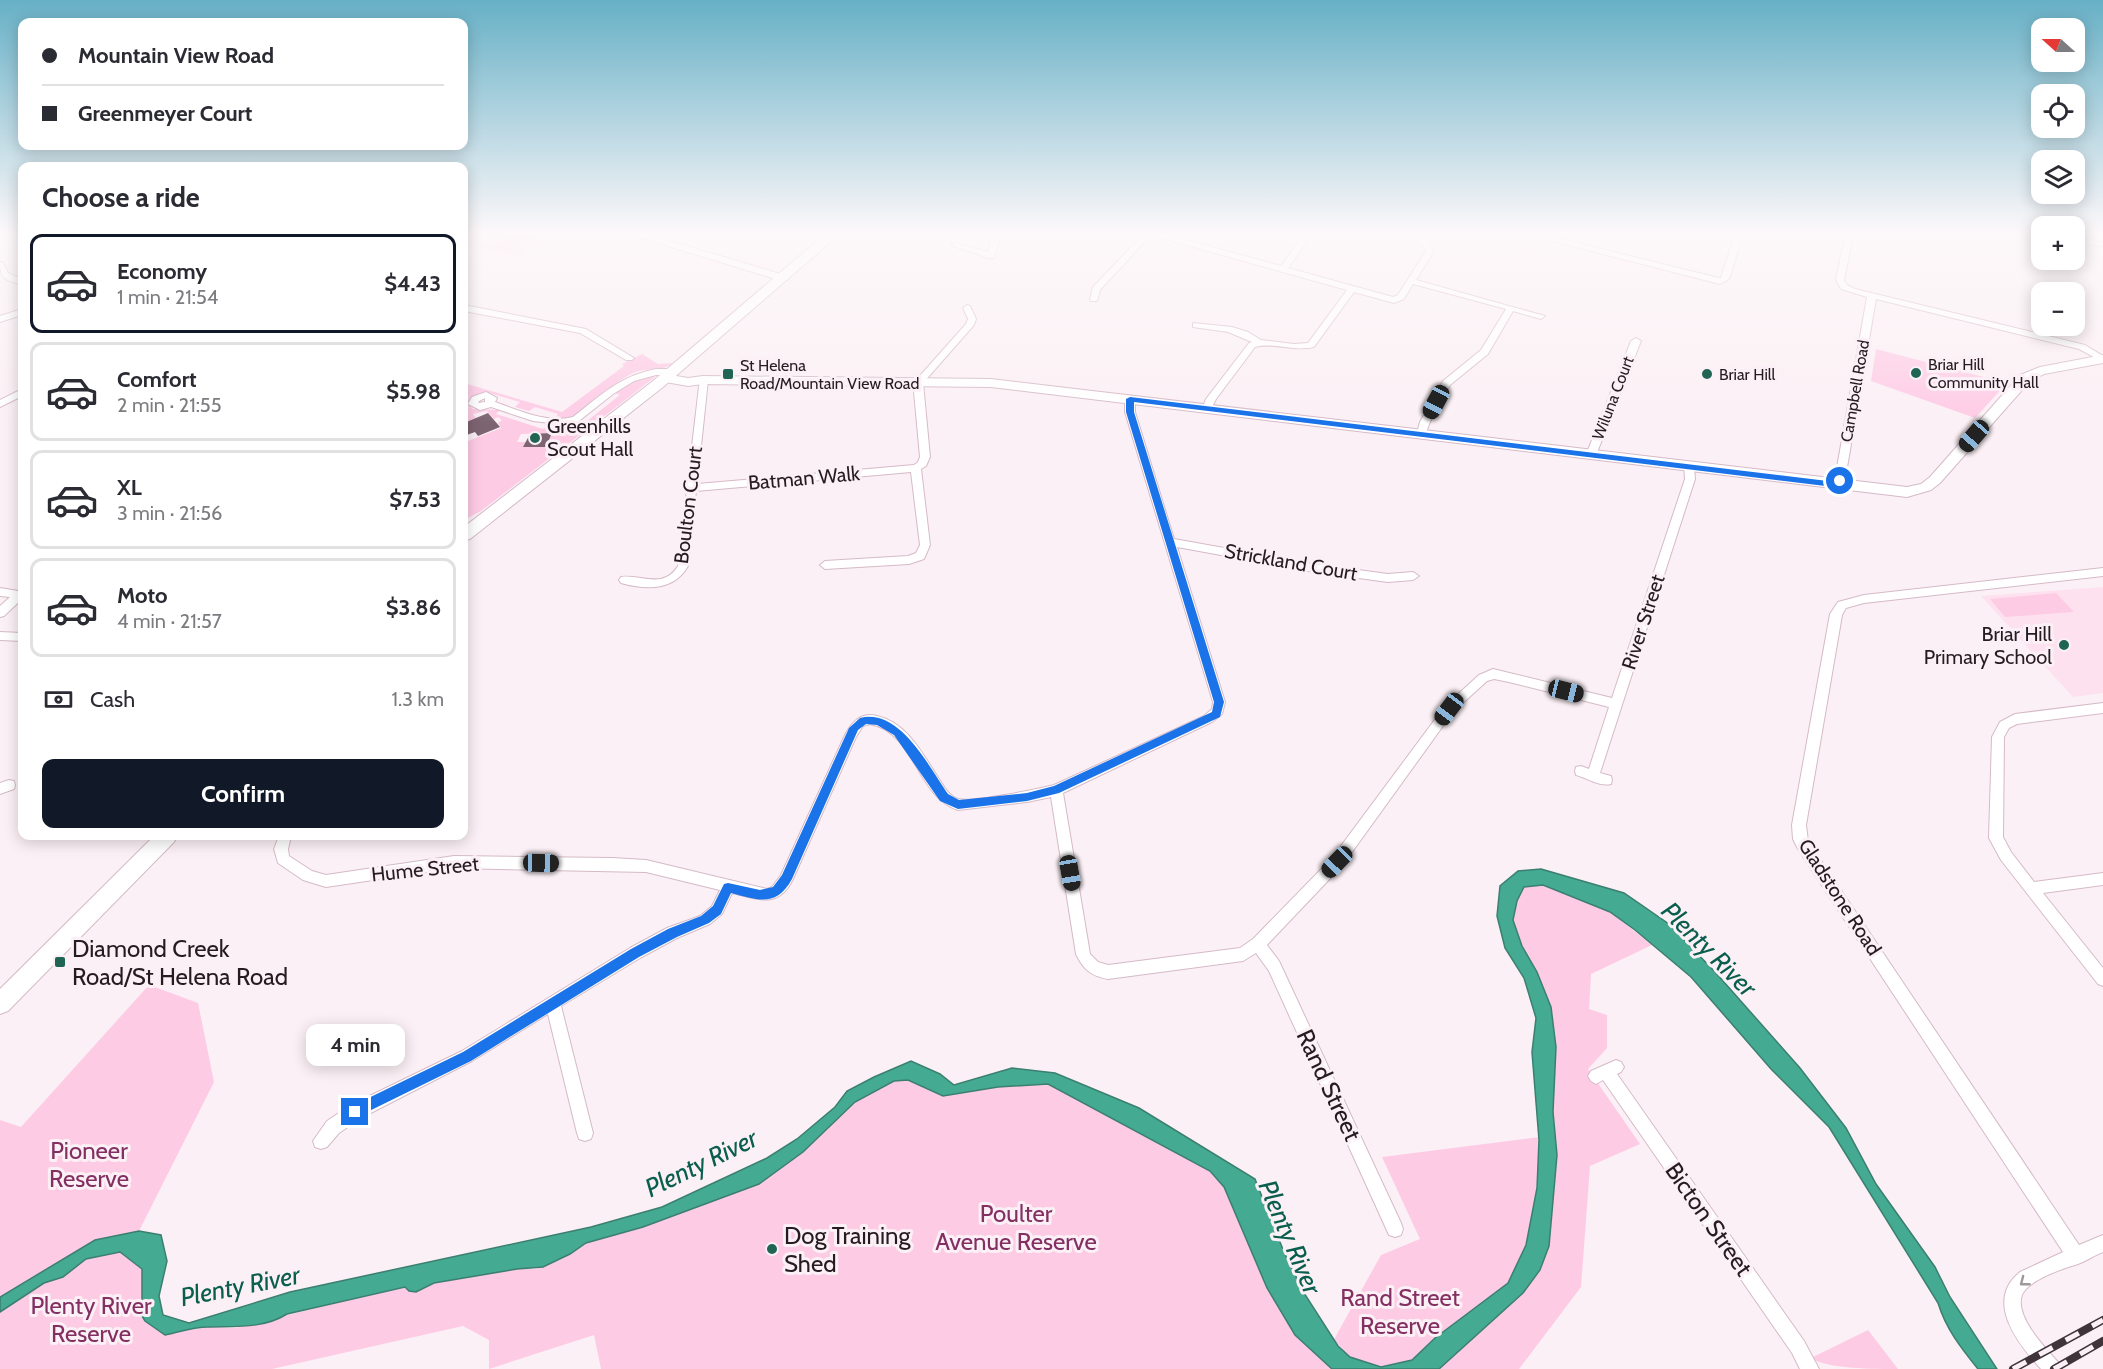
<!DOCTYPE html>
<html lang="en">
<head>
<meta charset="utf-8">
<style>
	body { margin:0; font-family:Cabin,sans-serif; background:#f7f7f7; color:#2b2b33; height:100vh; display:flex; flex-direction:column; font-size:22px; white-space:nowrap }
	* { box-sizing:border-box; margin:0 }
	p { font-size:20px; color:#7c7c81 }
	.icon { flex:none; width:33px; height:33px; fill:none; stroke:currentColor; stroke-width:2; stroke-linecap:round; stroke-linejoin:round }
	.map { position:relative; flex:1; overflow:hidden }
	.sheet { position:absolute; left:18px; top:162px; width:450px; height:678px; display:flex; flex-direction:column; background:#fff; border-radius:12px; box-shadow:0 3px 15px #0003 }
	.sheet>* { flex:none }
	.hud { position:absolute; left:18px; top:18px; width:450px; height:132px; border-radius:12px; box-shadow:0 3px 15px #0003; display:grid; align-content:center; height:132px; padding:0 24px; background:#fff }
	.needle { width:39px; rotate:291deg }
	.controls { position:absolute; left:2031px; top:18px; display:grid; gap:12px }
	.controls a { display:grid; place-items:center; width:54px; height:54px; border-radius:12px; background:#fff; box-shadow:0 3px 15px #0003; font-size:30px }
	.end { position:absolute; width:27px; height:27px; margin:-14px; border:8px solid #1a73e8; background:#fff; box-shadow:0 0 0 3px #fff }
	.from { border-radius:50% }
	.bubble { position:absolute; height:42px; border-radius:12px; background:#fff; box-shadow:0 3px 15px #0003; font-size:20px; font-weight:800; line-height:42px; text-align:center }
	.car { position:absolute; width:18px; height:36px; margin:-18px -9px; border-radius:8px; box-shadow:0 0 4px 2px #0007; background:linear-gradient(#222 24%,#8ab4d8 0 40%,#222 0 76%,#8ab4d8 0 86%,#222 0) }
	.hud b { display:flex; align-items:center; gap:21px; height:57px; font-size:22px }
	.hud b+b { border-top:2px solid #e1e1e2 }
	.hud i { width:15px; height:15px; background:#2b2b33 }
	ul { padding:0; list-style:none }
	li { display:flex; align-items:center; gap:18px; height:99px; margin:0 12px 9px; padding:0 12px; border:3px solid #e1e1e2; border-radius:12px }
	li div { flex:1 }
	li b { display:block; font-size:22px }
	li em { font-style:normal; font-weight:800 }
	li.selected { border-color:#111827 }
	li>.icon { width:54px; height:54px; stroke-width:1.5 }
	h2 { padding:0 24px; font-size:27px; line-height:72px }
	.pay { display:flex; align-items:center; gap:15px; height:66px; padding:0 24px; font-size:22px }
	.pay p { margin-inline-start:auto }
	.primary-button { display:flex; gap:12px; margin-top:auto; padding:12px 24px }
	.primary-button a { flex:1; height:69px; border-radius:12px; background:#111827; color:#fff; font-size:24px; font-weight:800; line-height:69px; text-align:center }
	.map>svg:first-child { display:block }
	.built { fill:#fee1ef }
	.green { fill:#fecbe5; fill-rule:evenodd }
	.water { fill:#45aa92; stroke:#3b7f70; stroke-width:1.5 }
	.building { fill:#7d6471 }
	.lines { fill:none; stroke-linecap:round; stroke-linejoin:round }
	.street-casing { stroke:#d5bac7; stroke-width:2 }
	.secondary-casing { stroke:#d5bac7; stroke-width:2 }
	.primary-casing { stroke:#d5bac7; stroke-width:2 }
	.street { fill:#fff; fill-rule:evenodd }
	.secondary { fill:#fff; fill-rule:evenodd }
	.primary { fill:#fff; fill-rule:evenodd }
	.rail-casing { stroke:#3e343a; stroke-width:8 }
	.rail { stroke:#fbf0f5; stroke-width:5; stroke-dasharray:15; stroke-linecap:butt }
	.oneway { stroke:#9d989b }
	.route { fill:#1a73e8 }
	.poi-dot { fill:#206454; stroke:#fbf0f5; stroke-width:2 }
	.labels { text-anchor:middle; dominant-baseline:central; stroke-width:6; stroke-linejoin:round; paint-order:stroke }
	.far-poi-label { font-size:16px; fill:#251b21; stroke:#fbf0f5; text-anchor:start }
	.far-street-label { font-size:16px; fill:#251b21; stroke:#fbf0f5 }
	.poi-label { font-size:20px; fill:#251b21; stroke:#fbf0f5; text-anchor:start }
	.street-label { font-size:20px; fill:#251b21; stroke:#fbf0f5 }
	.near-poi-label { font-size:24px; fill:#251b21; stroke:#fbf0f5; text-anchor:start }
	.near-street-label { font-size:24px; fill:#251b21; stroke:#fbf0f5 }
	.near-park-label { font-size:24px; fill:#832f62; stroke:#fbf0f5 }
	.near-water-label { font-size:26px; font-style:italic; fill:#0a5e4e; stroke:#fbf0f5 }
</style>
</head>
<body>
<div class="map">
<svg width="2103" height="1369" viewBox="0 0 2103 1369">
	<rect width="100%" height="100%" fill="#fbf0f5"/>
	<g class="built">
		<path d="M464 231H553L513 257 464 243Z"/>
		<path d="M2103 587V693L2073 697 1981 596Z"/>
	</g>
	<g class="green">
		<path d="M519 231H541L510 251 495 247Z"/>
		<path d="M1876 349 2007 383 1975 418 1871 381Z"/>
		<path d="M642 354 658 364 673 363C661 373 646 367 633 373 609 384 592 409 567 419L555 418 558 414 535 407 529 411 515 407 520 402 489 393 472 397 468 404 473 409 500 410 496 414 543 429C549 424 575 423 582 425L620 395 615 393 632 380 652 375 655 377 481 511 464 520V436L468 441 501 428 498 423 502 420 498 417 494 419 487 411 473 414 476 418 464 423V383L562 412 624 366 622 364ZM521 434 552 433V434L546 447H524L526 442H517Z"/>
		<path d="M2056 593 2074 612 2005 617 1990 599Z"/>
		<path d="M1543 885 1610 912 1652 945 1591 974 1589 1009 1607 1015V1048L1588 1069 1640 1144 1590 1166 1581 1287 1519 1369H1439L1523 1293 1549 1246 1557 1155 1553 1112 1556 1047 1537 972 1522 946 1513 920 1517 901 1524 887Z"/>
		<path d="M149 985 198 1003 214 1082 139 1231 95 1240 0 1297V1120L21 1127Z"/>
		<path d="M908 1080 943 1096 998 1087 1048 1084 1210 1171 1224 1188 1267 1288 1295 1335 1332 1369H601L594 1335 489 1369V1340L463 1326 272 1369H0V1312L44 1283 63 1277 86 1259 120 1252 142 1269V1316L166 1335 206 1327 235 1328 406 1286 409 1291 420 1290 434 1283 517 1269H536L560 1260 586 1243 643 1227 803 1152 855 1102 894 1081Z"/>
		<path d="M1539 1137 1537 1188 1526 1245 1509 1283 1435 1338 1412 1360 1381 1367 1350 1357 1334 1340 1337 1334 1381 1255 1420 1239 1382 1157Z"/>
		<path d="M1868 1330 1898 1369C1875 1369 1826 1369 1811 1358Z"/>
	</g>
	<path class="water" d="M1541 869 1624 893 1669 924 1716 973 1800 1068 1846 1128 1876 1184 1935 1267 1950 1297 1997 1369H1978C1961 1348 1946 1329 1938 1303L1829 1127 1771 1069 1691 977 1635 930 1610 912 1543 885 1524 887 1517 901 1513 920 1522 946 1537 972 1551 1007 1556 1047 1553 1112 1557 1155 1549 1246 1540 1270 1523 1293 1439 1369H1332L1295 1335 1267 1288 1224 1187 1210 1171 1048 1084 998 1087 943 1096 908 1080 894 1081 855 1102 803 1152 759 1184 643 1227 586 1243 570 1254 543 1267 517 1269 434 1283 416 1292 409 1291 405 1287 287 1314C263 1329 235 1326 208 1327 194 1327 179 1332 165 1335L145 1321 142 1316V1269L120 1252 86 1259 63 1277 44 1283 0 1312V1297L95 1240 139 1231 161 1235 167 1261 159 1296 163 1315 189 1323 290 1292 591 1227 662 1207 767 1158 797 1139 835 1107 847 1091 874 1077 911 1061 940 1074 954 1085 1012 1068 1055 1073 1139 1108 1255 1179 1284 1252 1304 1293 1338 1346 1350 1357 1381 1367 1412 1360 1435 1338 1508 1283 1526 1245 1537 1188 1539 1140 1532 1052 1536 1018 1524 978 1505 948 1497 916 1500 886 1518 871Z"/>
	<g class="building">
		<path d="M488 413 500 427 478 436 475 432 464 436V423Z"/>
		<path d="M552 433 546 447H523L530 434Z"/>
	</g>
	<g class="lines">
		<defs>
			<g id="street">
				<path d="M994 231H1002L994 258H988L951 245 955 243 988 252Z"/>
				<path d="M1140 231H1154L1281 266 1297 244 1298 240 1294 231H1302L1306 240 1305 244 1288 268 1393 297 1398 295 1426 251 1414 231H1422L1434 251 1416 280 1545 316 1541 319 1513 311 1488 354 1450 385 1430 422 1425 435 1422 436 1417 433 1420 422 1443 381 1481 350 1506 309 1413 284 1404 299 1394 303 1354 292 1314 347C1293 352 1274 342 1255 347L1216 399 1210 411 1207 412 1202 409 1206 399 1249 343 1252 342 1228 332 1193 327V323L1232 327 1248 332 1261 340 1294 344 1308 343 1347 290 1151 235 1100 290 1097 301H1091L1090 299 1093 287 1144 234Z"/>
				<path d="M1513 231H1528L1719 278H1721L1736 231H1744L1729 279 1720 284Z"/>
				<path d="M1846 231H1854L1844 280 1847 285 1855 289 2085 345 2103 356V362L2079 349 1876 299 1845 479 1847 485 1846 487H1838L1835 479 1867 297 1841 289 1836 280Z"/>
				<path d="M2028 231H2042V235L2029 233Z"/>
				<path d="M2074 239 2103 242V246L2074 243Z"/>
				<path d="M0 262 3 263 8 273 22 279V284C7 281 0 280 0 262Z"/>
				<path d="M464 305 586 329 634 358 632 360H626L580 333 464 311Z"/>
				<path d="M967 305 970 306 976 319 974 325 923 383 930 457 926 466 921 469 930 545 924 559 909 564 825 569 820 565 825 561 908 556 916 553 920 545 911 472 696 491 688 566C674 591 646 590 621 583L619 580 621 577C641 574 663 590 678 566L700 378 703 377 708 380 697 484 914 465 918 462 920 457 913 381 918 378 966 324 968 319 963 308Z"/>
				<path d="M22 309V315L0 322V316Z"/>
				<path d="M1636 338 1641 341 1596 455 1591 458 1587 457 1586 455 1631 341Z"/>
				<path d="M656 369H672L677 372 672 375H656L634 381 613 394 579 421 567 425 533 421 491 407 480 410 468 404 472 397 486 392 497 398 495 402C518 410 547 424 573 417 601 395 620 376 656 369ZM485 398V402L478 403 479 401Z"/>
				<path d="M22 389V396L0 407V400Z"/>
				<path d="M1130 396 1135 399V412L1174 539 1314 564 1388 574 1413 572 1419 576 1413 580 1388 582 1314 572 1177 547 1225 702 1222 714 1212 722 1063 793 1090 954 1098 962 1108 965 1240 948 1253 939 1332 858 1445 706 1479 675 1493 669 1612 698 1685 479 1684 467 1689 464 1694 467 1695 479 1600 773 1611 776 1612 780 1611 784C1600 787 1587 778 1576 775L1575 771 1576 767 1581 766 1589 769 1609 707 1509 682 1494 679 1487 681 1453 712 1342 866 1267 945 1279 961 1401 1223 1403 1229 1401 1235 1395 1237 1389 1235 1269 971 1256 953 1243 961 1108 979C1091 976 1083 969 1076 954L1051 797 1027 802 958 810C916 796 916 733 870 724L863 726 856 737 793 879C778 909 759 899 732 893L722 914 710 924 677 938 640 958 561 1006 593 1133 591 1139 585 1141 579 1139 577 1133 548 1014 472 1061 361 1118 339 1133 327 1147 321 1149 315 1147 313 1141 327 1121 349 1106 462 1051 630 948 667 928 700 916 712 906 720 890 646 872 454 868 326 887 303 880 278 863 274 849 279 836H291L288 849 289 856 312 871 326 875 454 856 612 858 646 860 767 889 772 887 781 875 845 735C852 722 861 712 877 716 908 723 923 755 939 779 944 787 949 796 958 799 971 803 1038 789 1054 785L1204 716 1212 709 1213 702 1125 412V399Z"/>
				<path d="M2103 568V576L1864 603 1846 608 1842 615 1806 825 1808 841 2079 1245 2103 1235V1252C2095 1255 2086 1261 2078 1264 2064 1268 2028 1280 2022 1295 2014 1316 2046 1349 2059 1363L2062 1369H2041C2018 1344 1984 1301 2020 1272L2063 1252 1798 849 1793 839 1792 825 1830 614 1838 602 1864 595Z"/>
				<path d="M0 588 18 591 22 589V599L4 616 0 617V606L10 597 0 596Z"/>
				<path d="M0 632 22 633V641L0 640Z"/>
				<path d="M2103 703V713L2017 724 2009 728 2004 737 2003 837 2011 852 2034 882 2103 873V885L2043 893 2103 968V986L2098 984 2001 860 1989 838 1992 737 2000 722 2015 714Z"/>
				<path d="M9 780 14 781 15 785 14 789 0 794V783Z"/>
				<path d="M1616 1060 1621 1062 1624 1067 1621 1072 1617 1074 1804 1341 1819 1369H1800L1792 1353 1603 1080 1596 1084 1591 1081 1588 1076 1591 1071Z"/>
			</g>
			<g id="secondary">
				<path d="M619 231H637L787 276 789 278 787 280H779Z"/>
				<path d="M2103 355V363L2044 374 2030 381 1940 483 1931 490 1907 497 991 387 703 384 688 386 660 381 659 378 665 374 688 378 703 376 991 379 1907 487 1921 484 1930 477 2020 375 2040 367Z"/>
			</g>
			<g id="primary">
				<path d="M829 231H843L663 387 470 539 464 540V527L653 381Z"/>
				<path d="M154 836H177L174 842 8 1011 0 1014V989Z"/>
			</g>
		</defs>
		<use href="#street" class="street-casing"/>
		<use href="#secondary" class="secondary-casing"/>
		<use href="#primary" class="primary-casing"/>
		<use href="#street" class="street"/>
		<use href="#secondary" class="secondary"/>
		<use href="#primary" class="primary"/>
		<defs>
			<g id="rail">
				<path d="M2013 1369 2103 1320"/>
				<path d="M2054 1369 2103 1341"/>
			</g>
		</defs>
		<use href="#rail" class="rail-casing"/>
		<use href="#rail" class="rail"/>
	</g>
	<defs><path id="oneway-chevron" d="M-2-3.5L2.5 0L-2 3.5" fill="none" stroke-width="1.6" stroke-linecap="round" stroke-linejoin="round" transform="scale(1.5)"/></defs>
	<use class="oneway" href="#oneway-chevron" transform="translate(2024 1282) rotate(142)"/>
	<linearGradient id="sky" x2="0" y2="1"><stop stop-color="#67b0c6"/><stop offset="0.55" stop-color="#fdf8fa"/><stop offset="1" stop-color="#fdf8fa" stop-opacity="0"/></linearGradient>
	<rect width="2103" height="423" fill="url(#sky)"/>
	<path class="route" d="M1130 397 1836 482 1840 478 1843 479 1846 485 1842 488 1134 402V412L1224 702 1220 717 1059 793 1027 801 958 809 940 801 894 735 877 725 866 724 858 730 792 879C776 908 758 900 731 893L721 914 709 923 677 937 639 957 471 1061 359 1116 355 1118 350 1116 348 1112 350 1107 463 1052 631 949 668 929 701 916 713 906 724 884 728 883 760 890 773 887 782 875 849 728 860 718C900 708 929 767 948 794L959 800 1027 793 1054 786 1212 712 1214 702 1126 412V399Z"/>
	<g class="poi-dot">
		<circle cx="1916" cy="373" r="6"/>
		<rect x="722" y="368" width="12" height="12" rx="3"/>
		<circle cx="1707" cy="374" r="6"/>
		<circle cx="535" cy="438" r="6"/>
		<circle cx="2064" cy="645" r="6"/>
		<rect x="54" y="956" width="12" height="12" rx="3"/>
		<circle cx="772" cy="1249" r="6"/>
	</g>
	<g class="labels">
		<g class="far-poi-label">
			<text x="1928" y="364">Briar Hill<tspan x="1928" dy="18">Community Hall</tspan></text>
			<text x="740" y="365">St Helena<tspan x="740" dy="18">Road/Mountain View Road</tspan></text>
			<text x="1719" y="374">Briar Hill</text>
		</g>
		<g class="far-street-label">
			<text transform="translate(1855 391) rotate(-80)">Campbell Road</text>
			<text transform="translate(1613 398) rotate(-69)">Wiluna Court</text>
		</g>
		<g class="poi-label">
			<text x="547" y="426">Greenhills<tspan x="547" dy="23">Scout Hall</tspan></text>
			<text x="2052" y="634" text-anchor="end">Briar Hill<tspan x="2052" dy="23">Primary School</tspan></text>
		</g>
		<g class="street-label">
			<text transform="translate(804 478) rotate(-5)">Batman Walk</text>
			<text transform="translate(688 505) rotate(-83)">Boulton Court</text>
			<text transform="translate(1291 562) rotate(10)">Strickland Court</text>
			<text transform="translate(1643 622) rotate(-72)">River Street</text>
			<text transform="translate(425 869) rotate(-6)">Hume Street</text>
			<text transform="translate(1840 897) rotate(57)">Gladstone Road</text>
		</g>
		<g class="near-poi-label">
			<text x="72" y="948">Diamond Creek<tspan x="72" dy="28">Road/St Helena Road</tspan></text>
			<text x="784" y="1235">Dog Training<tspan x="784" dy="28">Shed</tspan></text>
		</g>
		<g class="near-street-label">
			<text transform="translate(1329 1085) rotate(65)">Rand Street</text>
			<text transform="translate(1709 1219) rotate(55)">Bicton Street</text>
		</g>
		<g class="near-park-label">
			<text x="89" y="1150">Pioneer<tspan x="89" dy="28">Reserve</tspan></text>
			<text x="1016" y="1213">Poulter<tspan x="1016" dy="28">Avenue Reserve</tspan></text>
			<text x="1400" y="1297">Rand Street<tspan x="1400" dy="28">Reserve</tspan></text>
			<text x="91" y="1305">Plenty River<tspan x="91" dy="28">Reserve</tspan></text>
		</g>
		<g class="near-water-label">
			<text transform="translate(1709 949) rotate(45)">Plenty River</text>
			<text transform="translate(701 1163) rotate(-26)">Plenty River</text>
			<text transform="translate(1290 1237) rotate(67)">Plenty River</text>
			<text transform="translate(240 1286) rotate(-11)">Plenty River</text>
		</g>
	</g>
</svg>
<div class="controls">
<a><svg class="needle" viewBox="-14 -14 28 28"><path d="M0-13l5 13h-10z" fill="#e53935"/><path d="M0 13l5-13h-10z" fill="#7c7c81"/></svg></a>
<a><svg class="icon" aria-label="locate" viewBox="0 0 24 24"><circle cx="12" cy="12" r="6"/><path d="M12 2v4M12 18v4M2 12h4M18 12h4"/></svg></a>
<a><svg class="icon" aria-label="layers" viewBox="0 0 24 24"><path d="M12 4l9 5-9 5-9-5zM3 14l9 5 9-5"/></svg></a>
<a>+</a>
<a>−</a>
</div>
<i class="end from" style="left:1840px;top:481px"></i>
<i class="end" style="left:355px;top:1112px"></i>
<div class="bubble" style="left:306px;top:1024px;width:99px">4 min</div>
<i class="car" style="left:1436px;top:402px;rotate:208deg"></i>
<i class="car" style="left:1974px;top:436px;rotate:221deg"></i>
<i class="car" style="left:1566px;top:691px;rotate:104deg"></i>
<i class="car" style="left:1449px;top:709px;rotate:217deg"></i>
<i class="car" style="left:1337px;top:862px;rotate:224deg"></i>
<i class="car" style="left:541px;top:863px;rotate:91deg"></i>
<i class="car" style="left:1070px;top:873px;rotate:170deg"></i>
<div class="hud">
<b><i class="from"></i>Mountain View Road</b>
<b><i></i>Greenmeyer Court</b>
</div>
<section class="sheet">
<h2>Choose a ride</h2>
<ul>
<li class="selected"><svg class="icon" aria-label="car" viewBox="0 0 24 24"><path d="M5 17H2v-5l4-1 3-4h7l3 4 3 1v5h-3M9 17h6M6 11h13"/><circle cx="7" cy="17" r="2"/><circle cx="17" cy="17" r="2"/></svg><div><b>Economy</b><p>1 min · 21:54</p></div><em>$4.43</em></li>
<li><svg class="icon" aria-label="car" viewBox="0 0 24 24"><path d="M5 17H2v-5l4-1 3-4h7l3 4 3 1v5h-3M9 17h6M6 11h13"/><circle cx="7" cy="17" r="2"/><circle cx="17" cy="17" r="2"/></svg><div><b>Comfort</b><p>2 min · 21:55</p></div><em>$5.98</em></li>
<li><svg class="icon" aria-label="car" viewBox="0 0 24 24"><path d="M5 17H2v-5l4-1 3-4h7l3 4 3 1v5h-3M9 17h6M6 11h13"/><circle cx="7" cy="17" r="2"/><circle cx="17" cy="17" r="2"/></svg><div><b>XL</b><p>3 min · 21:56</p></div><em>$7.53</em></li>
<li><svg class="icon" aria-label="car" viewBox="0 0 24 24"><path d="M5 17H2v-5l4-1 3-4h7l3 4 3 1v5h-3M9 17h6M6 11h13"/><circle cx="7" cy="17" r="2"/><circle cx="17" cy="17" r="2"/></svg><div><b>Moto</b><p>4 min · 21:57</p></div><em>$3.86</em></li>
</ul>
<div class="pay"><svg class="icon" aria-label="cash" viewBox="0 0 24 24"><path d="M3 7h18v10H3z"/><circle cx="12" cy="12" r="2"/></svg>Cash<p>1.3 km</p></div>
<div class="primary-button"><a>Confirm</a></div>
</section>
</div>
</body>
</html>
